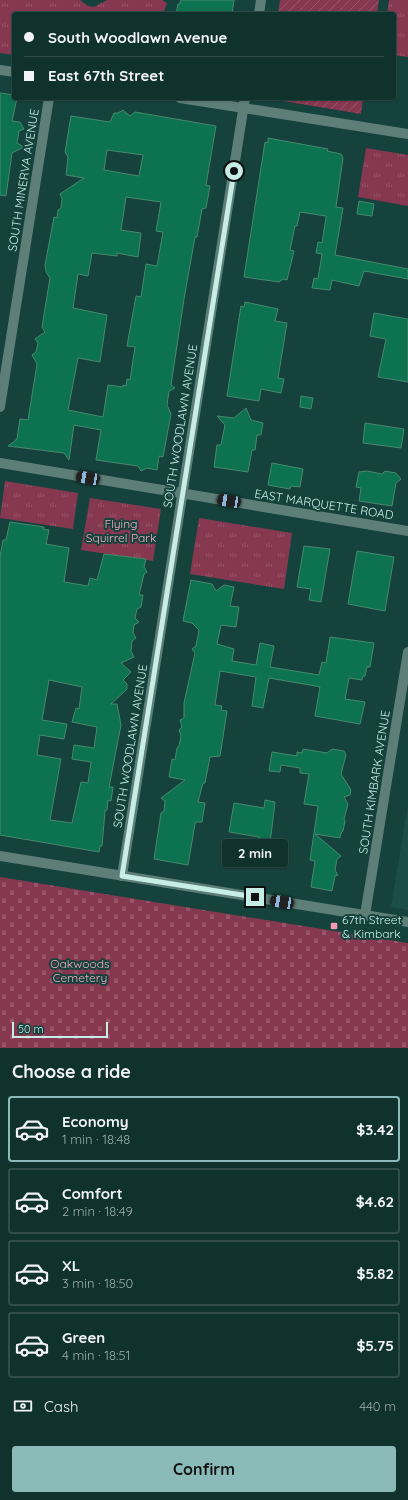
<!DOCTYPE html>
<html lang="en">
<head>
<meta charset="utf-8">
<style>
	body { margin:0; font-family:Quicksand,sans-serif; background:#193a35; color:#f1f3f6; height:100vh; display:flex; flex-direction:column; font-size:15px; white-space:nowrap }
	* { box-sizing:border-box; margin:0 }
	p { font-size:13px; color:#9caaaa }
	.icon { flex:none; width:22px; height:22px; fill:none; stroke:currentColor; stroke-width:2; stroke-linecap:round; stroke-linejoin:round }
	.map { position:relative; height:1048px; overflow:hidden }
	.side { display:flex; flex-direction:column; background:#10322d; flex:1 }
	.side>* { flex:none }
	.banner { position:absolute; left:12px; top:12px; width:384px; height:88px; border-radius:4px; box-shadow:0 1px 3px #0004,0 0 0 1px #304d49; display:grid; align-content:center; height:88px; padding:0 12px; background:#10322d }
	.scale { position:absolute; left:12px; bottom:10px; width:96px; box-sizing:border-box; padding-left:4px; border:2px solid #c7eee6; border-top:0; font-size:11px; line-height:14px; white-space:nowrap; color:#c7eee6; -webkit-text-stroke:3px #15423c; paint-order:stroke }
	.end { position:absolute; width:18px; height:18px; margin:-9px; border:5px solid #c7eee6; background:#111; box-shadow:0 0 0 2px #111 }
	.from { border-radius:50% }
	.bubble { position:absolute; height:28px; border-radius:4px; background:#10322d; box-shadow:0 1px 3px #0004,0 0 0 1px #304d49; font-size:13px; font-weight:700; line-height:28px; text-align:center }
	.car { position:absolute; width:12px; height:24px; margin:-12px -6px; border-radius:5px; box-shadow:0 0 3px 1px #0007; background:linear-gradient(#222 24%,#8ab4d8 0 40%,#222 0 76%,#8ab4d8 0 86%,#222 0) }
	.banner b { display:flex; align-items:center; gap:14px; height:38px; font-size:15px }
	.banner b+b { border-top:1px solid #304d49 }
	.banner i { width:10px; height:10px; background:#f1f3f6 }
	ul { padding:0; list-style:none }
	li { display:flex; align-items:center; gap:12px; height:66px; margin:0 8px 6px; padding:0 4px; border:2px solid #304d49; border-radius:4px }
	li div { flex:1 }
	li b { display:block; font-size:15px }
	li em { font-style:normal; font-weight:700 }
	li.active { border-color:#8bbbb9 }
	li>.icon { width:36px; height:36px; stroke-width:1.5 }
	h2 { padding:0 12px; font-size:18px; line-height:48px }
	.pay { display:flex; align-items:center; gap:10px; height:44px; padding:0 12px; font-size:15px }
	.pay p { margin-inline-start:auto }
	.action { display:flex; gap:8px; margin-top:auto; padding:8px 12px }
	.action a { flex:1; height:46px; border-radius:4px; background:#8bbbb9; color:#111; font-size:16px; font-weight:700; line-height:46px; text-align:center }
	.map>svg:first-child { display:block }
	.built { fill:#1b4e47 }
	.grass { fill:url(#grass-tufts) }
	.cemetery { fill:url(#cemetery-stones) }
	.garden { fill:url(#garden-furrows) }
	.building { fill:#0d724f; stroke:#47896c; fill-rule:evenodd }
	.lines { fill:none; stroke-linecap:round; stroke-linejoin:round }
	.minor { stroke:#5e7e78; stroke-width:10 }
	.route { stroke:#c7eee6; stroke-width:5 }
	.poi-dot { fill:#f19ab1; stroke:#15423c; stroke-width:1.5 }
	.labels { text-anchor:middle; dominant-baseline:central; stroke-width:4; stroke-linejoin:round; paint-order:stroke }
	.street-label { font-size:12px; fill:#c7eee6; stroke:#15423c }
	.park-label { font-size:12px; fill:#fbadc0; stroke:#15423c }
	.poi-label { font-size:12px; fill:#c7eee6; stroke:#15423c; text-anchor:start }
</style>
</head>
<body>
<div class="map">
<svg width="408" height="1048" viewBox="0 0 408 1048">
	<defs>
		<pattern id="grass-tufts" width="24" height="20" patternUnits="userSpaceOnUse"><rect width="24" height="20" fill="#863850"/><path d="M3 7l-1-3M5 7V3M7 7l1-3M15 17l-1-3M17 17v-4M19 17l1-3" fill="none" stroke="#965569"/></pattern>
		<pattern id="cemetery-stones" width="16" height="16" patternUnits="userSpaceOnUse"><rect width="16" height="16" fill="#863850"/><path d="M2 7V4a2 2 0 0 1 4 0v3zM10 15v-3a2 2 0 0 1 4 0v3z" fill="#965569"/></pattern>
		<pattern id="garden-furrows" width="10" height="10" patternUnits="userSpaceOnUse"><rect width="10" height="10" fill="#863850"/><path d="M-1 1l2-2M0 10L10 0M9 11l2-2" fill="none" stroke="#965569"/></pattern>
	</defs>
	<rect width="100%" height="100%" fill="#15423c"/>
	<path class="built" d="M408 804V910L391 907Z"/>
	<g class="grass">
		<path d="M0 0H80L88 6 94 7 107 0H162L167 3 163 14H14V55L0 53Z"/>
		<path d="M389 0H408V57L394 55V14H387Z"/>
		<path d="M366 148 408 155V206L358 197Z"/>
		<path d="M5 481 78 493 73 529 0 518Z"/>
		<path d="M90 498 161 509 153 561 81 550Z"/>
		<path d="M199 518 292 533 284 589 190 574Z"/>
	</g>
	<path class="cemetery" d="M0 877 408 943V1048H0Z"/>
	<g class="garden">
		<path d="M280 0H379L377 14H278Z"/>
		<path d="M265 98H363L361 114Z"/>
	</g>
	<g class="building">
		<path d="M181 0H234L232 14H176L178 4H180Z"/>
		<path d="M0 93 14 95V98H17L12 121 20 122 24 129 19 131 17 143 24 147 12 153 6 196 0 195Z"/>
		<path d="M123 110 130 116 135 112 216 126 206 185 210 186 206 208 202 209 197 237H195L184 299 171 385 175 388 169 391 167 405 171 414 163 457 159 456 157 470 147 468 141 471 138 466 96 460 101 430 74 425 69 460 64 453 8 446 17 439 20 419 28 420 37 364 32 355 36 352 38 343 35 339 45 332 42 327 50 278 46 272 45 265 54 217 57 218 58 210 61 208 62 198 60 194 84 178 66 175 68 157 65 152 71 116 110 122 114 113H118ZM107 150 143 155 139 176 104 170ZM126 197 161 202 156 231 163 232 157 266 146 264 141 297 136 296 127 346 135 347 130 380 127 379 126 386 123 385V387L108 385 103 417 68 410 78 358 100 362 107 315 73 308 78 274 88 276 92 253 117 256V253L138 257 141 233 121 230Z"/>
		<path d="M268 138 328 149 327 151 341 154 343 158 336 207 343 208 335 255 408 269V279L364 271 359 286 332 280 330 290 312 288 314 278 318 279 322 254 316 253 318 242 322 243 326 218V216L300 212 297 226H295L290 250 294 251 287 280 283 279 279 282 244 277 265 142 268 143Z"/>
		<path d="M359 201 374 204 372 216 357 214Z"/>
		<path d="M245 302 278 309 275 321 287 323 278 378 284 379 281 393 261 389 259 401 227 396 241 306 244 307Z"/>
		<path d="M374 313 408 319V382L378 377 386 339 370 336Z"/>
		<path d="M301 396 313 398 311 409 300 407Z"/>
		<path d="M246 408 251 420 263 423 261 435H257L255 450H252L248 472 214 467 217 445H221L225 425 217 416 234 418Z"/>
		<path d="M365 423 404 429 401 448 363 443Z"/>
		<path d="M272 463 303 469 300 487 291 486 290 489 268 485Z"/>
		<path d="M367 471 382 474 385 471 396 473 401 479 396 483 392 506 359 501 361 488 356 487 359 472Z"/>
		<path d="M10 522 44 527 43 529 49 530 46 544 69 548 64 582 88 586 90 578 97 580 104 554 146 559 144 567 147 572 144 574 139 595H143L141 607 137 609 135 618 139 622 134 625 133 633 136 638 132 641 131 651 134 657 121 663 131 672 123 680 127 684V689L111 704H117L121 725 109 787H113L111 801 108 800 107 810 105 811 102 846H100L99 852 0 835V557L3 540H6ZM49 680 82 687 79 709 76 708 72 722 97 727 94 748 74 745 72 759 91 762 88 783 81 782 72 823 50 820 61 759 37 755 40 735 64 739 67 724 42 720Z"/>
		<path d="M304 546 330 549 321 602 309 600 311 589 297 587Z"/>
		<path d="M357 551 394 557 385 611 348 604Z"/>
		<path d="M191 580 212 584 216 591 224 585 234 587 230 606 239 607 236 627 221 625 217 644 234 649 232 661 256 665 260 643 274 646 270 667 319 675 322 662 326 663 330 637 374 643 370 667H367L365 676H363L362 680 349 678 345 699 365 702 360 724 315 716 320 687 310 685 269 678 263 708 252 706 256 677 220 671 215 705 222 706 221 710 227 711 221 750 220 756 210 757 205 783H203L198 802 205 803 202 822H196L195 824 188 865 154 859 161 813 164 811 165 801 161 798 185 780 169 777 172 759 175 760 177 748 179 746 181 736 179 730 182 727 180 720 184 718V703L195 653 192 649 196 646 199 630 192 623 183 621Z"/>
		<path d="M303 749 327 753 332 749 344 751 346 755 341 774 351 790 350 795 344 797 348 804 344 819 345 821 343 831 341 833 340 838 315 834 341 856 337 859 335 870 338 875 335 876 332 891 311 887 315 861 310 860 318 806 304 804 309 774 300 773V768L281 765 280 772 269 771 272 752 297 756V752L302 753Z"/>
		<path d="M265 800 275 802 269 852 257 850 259 837 229 832 234 803 264 808Z"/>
	</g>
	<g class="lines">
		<g class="minor">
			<path d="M259 14 261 0"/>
			<path d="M0 70 14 72"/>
			<path d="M180 98 408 134"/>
			<path d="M0 407 49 98"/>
			<path d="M0 463 408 531"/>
			<path d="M0 856 408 922"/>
			<path d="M122 876 245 98"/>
			<path d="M365 915 408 652"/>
		</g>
	</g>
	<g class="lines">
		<path class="route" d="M234 171 122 876 255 897"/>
	</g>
	<rect class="poi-dot" x="330" y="922" width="8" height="8" rx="2"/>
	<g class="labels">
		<g class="street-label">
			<text transform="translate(23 180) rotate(-81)">SOUTH MINERVA AVENUE</text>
			<text transform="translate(180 426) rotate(-81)">SOUTH WOODLAWN AVENUE</text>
			<text transform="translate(324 504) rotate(9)">EAST MARQUETTE ROAD</text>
			<text transform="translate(130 746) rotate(-81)">SOUTH WOODLAWN AVENUE</text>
			<text transform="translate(374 782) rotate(-81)">SOUTH KIMBARK AVENUE</text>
		</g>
		<g class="park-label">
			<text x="121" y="523">Flying<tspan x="121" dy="14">Squirrel Park</tspan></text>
			<text x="80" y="963">Oakwoods<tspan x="80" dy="14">Cemetery</tspan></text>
		</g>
		<g class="poi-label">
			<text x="342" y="919">67th Street<tspan x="342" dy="14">&amp; Kimbark</tspan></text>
		</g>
	</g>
</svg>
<div class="scale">50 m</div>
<i class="end from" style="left:234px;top:171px"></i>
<i class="end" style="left:255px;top:897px"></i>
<div class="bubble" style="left:222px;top:839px;width:66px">2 min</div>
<i class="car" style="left:88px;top:478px;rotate:280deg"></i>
<i class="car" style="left:229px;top:501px;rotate:279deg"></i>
<i class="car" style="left:282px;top:902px;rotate:279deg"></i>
<div class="banner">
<b><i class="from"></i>South Woodlawn Avenue</b>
<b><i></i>East 67th Street</b>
</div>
</div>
<section class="side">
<h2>Choose a ride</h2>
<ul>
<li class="active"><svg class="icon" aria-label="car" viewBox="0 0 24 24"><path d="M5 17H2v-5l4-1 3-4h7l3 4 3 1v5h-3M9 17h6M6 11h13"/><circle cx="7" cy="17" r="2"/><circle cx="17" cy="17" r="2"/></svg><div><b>Economy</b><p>1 min · 18:48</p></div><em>$3.42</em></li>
<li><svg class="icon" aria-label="car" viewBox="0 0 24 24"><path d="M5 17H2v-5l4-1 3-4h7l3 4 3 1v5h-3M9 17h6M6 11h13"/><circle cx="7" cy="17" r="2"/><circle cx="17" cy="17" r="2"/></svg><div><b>Comfort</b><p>2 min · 18:49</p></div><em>$4.62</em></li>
<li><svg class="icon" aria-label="car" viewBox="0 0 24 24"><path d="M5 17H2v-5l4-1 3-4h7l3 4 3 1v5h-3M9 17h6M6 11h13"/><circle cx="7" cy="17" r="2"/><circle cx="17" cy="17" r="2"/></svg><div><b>XL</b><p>3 min · 18:50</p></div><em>$5.82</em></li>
<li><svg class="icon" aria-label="car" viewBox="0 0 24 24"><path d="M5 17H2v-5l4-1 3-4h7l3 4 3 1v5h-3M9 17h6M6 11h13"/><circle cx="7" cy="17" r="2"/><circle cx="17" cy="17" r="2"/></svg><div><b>Green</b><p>4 min · 18:51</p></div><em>$5.75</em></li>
</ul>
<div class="pay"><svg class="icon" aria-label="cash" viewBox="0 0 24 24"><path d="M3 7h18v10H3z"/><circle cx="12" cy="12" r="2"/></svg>Cash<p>440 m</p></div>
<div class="action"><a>Confirm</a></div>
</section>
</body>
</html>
